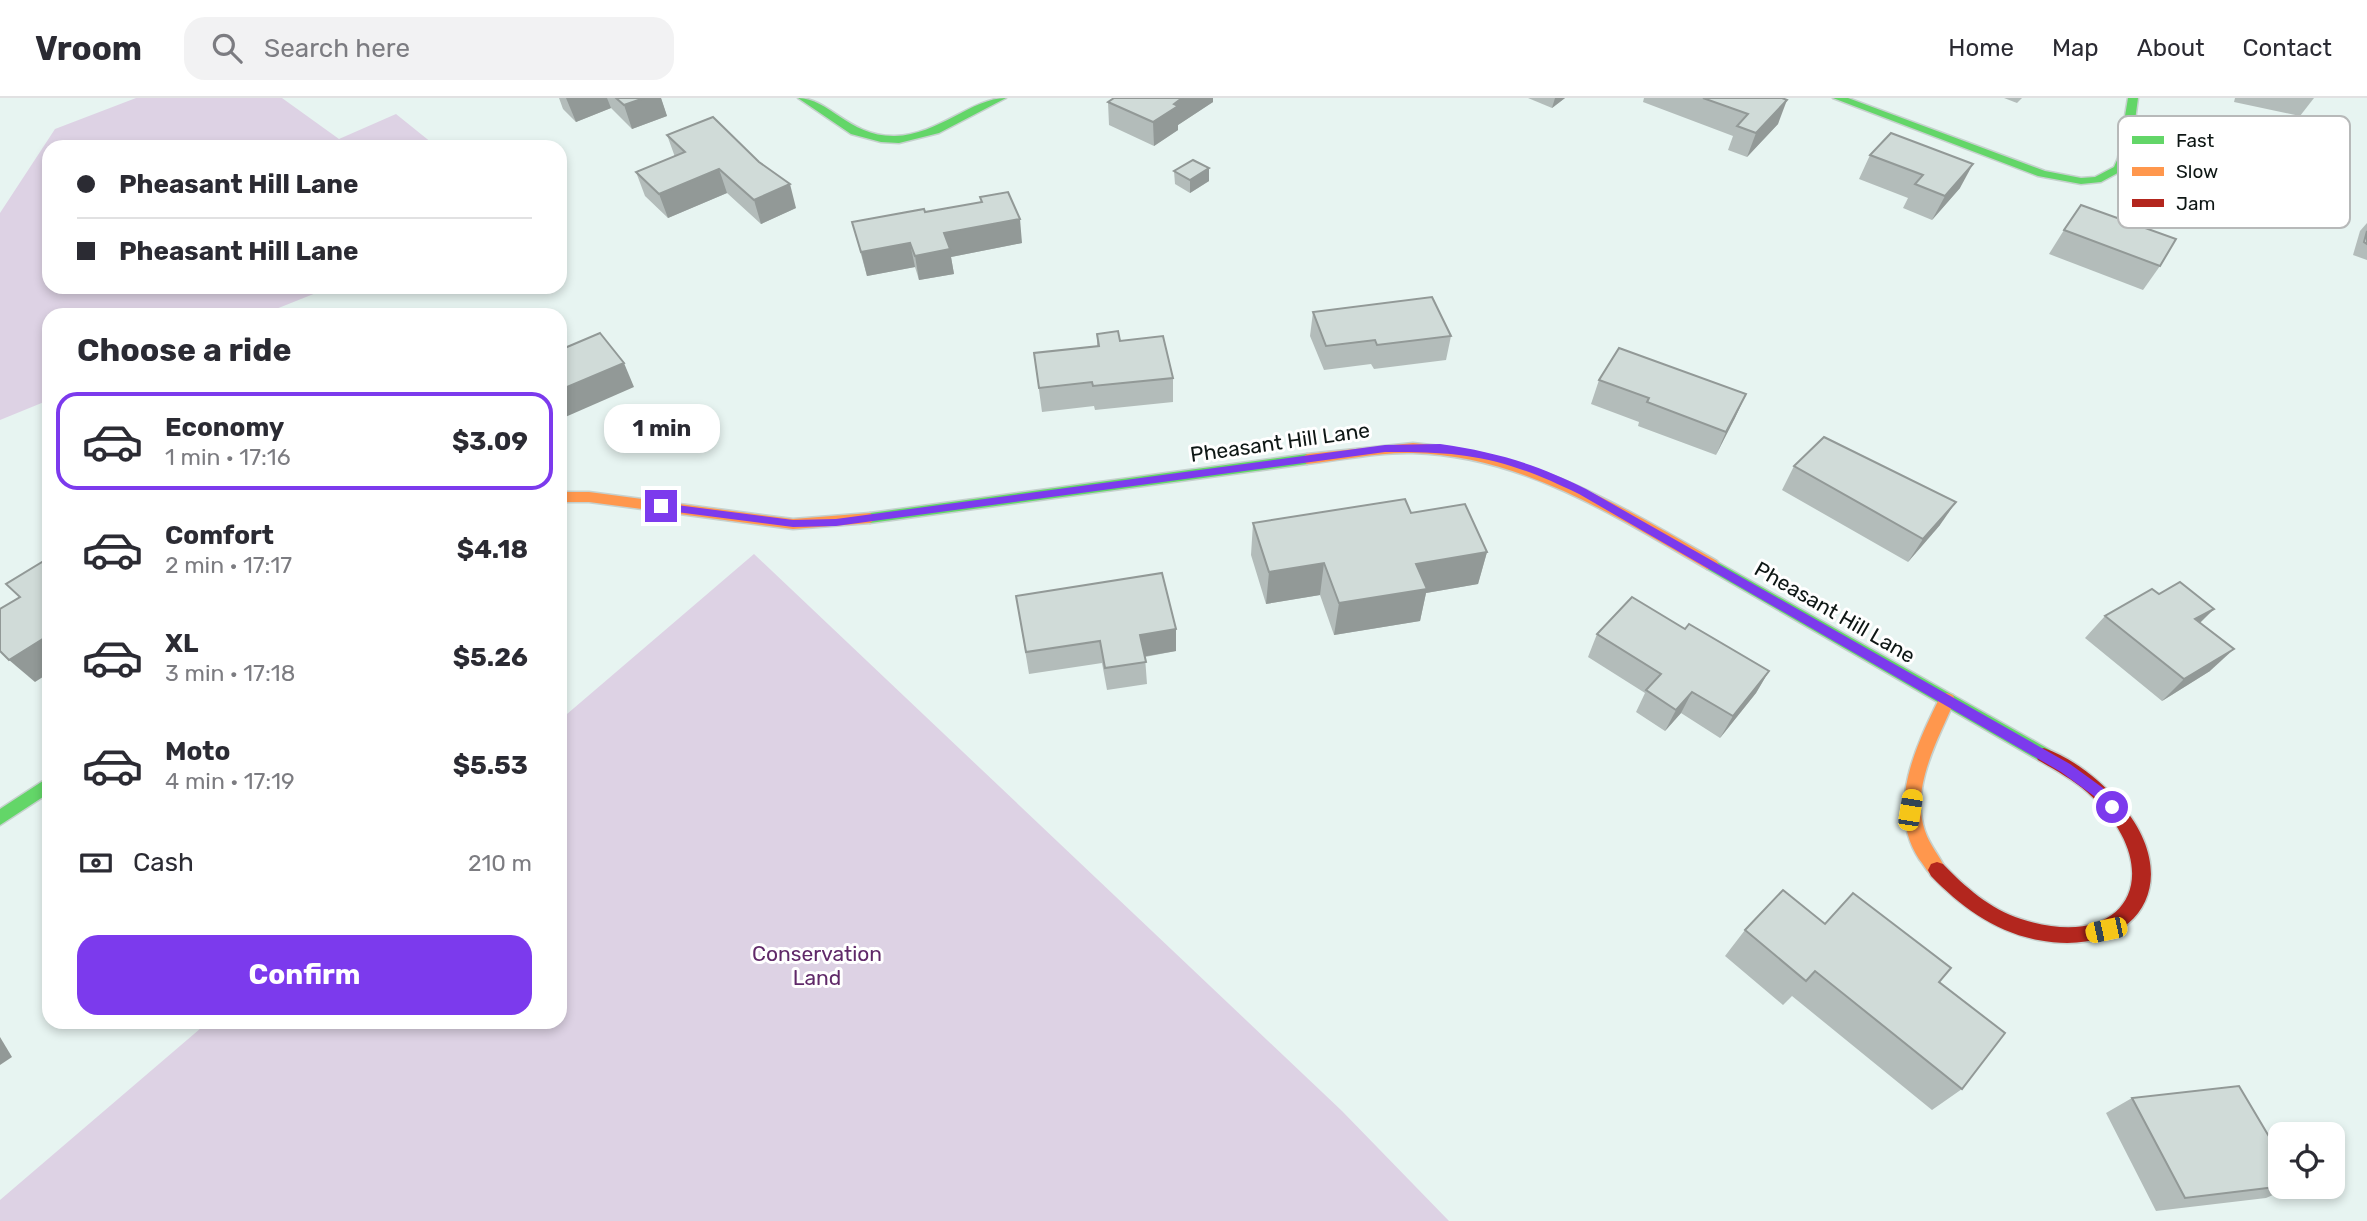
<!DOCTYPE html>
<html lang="en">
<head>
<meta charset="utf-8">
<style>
	body { margin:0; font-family:Rubik,sans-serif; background:#f2f2f3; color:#2b2b33; height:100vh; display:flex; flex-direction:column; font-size:26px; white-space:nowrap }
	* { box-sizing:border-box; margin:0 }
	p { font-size:23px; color:#7c7c81 }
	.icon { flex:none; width:38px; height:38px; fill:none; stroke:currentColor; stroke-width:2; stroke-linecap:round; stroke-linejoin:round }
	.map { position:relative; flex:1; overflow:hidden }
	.sheet { position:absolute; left:42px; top:210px; width:525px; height:721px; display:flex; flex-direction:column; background:#fff; border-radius:21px; box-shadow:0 4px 10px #0003 }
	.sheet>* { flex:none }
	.banner { position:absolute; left:42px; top:42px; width:525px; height:154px; border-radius:21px; box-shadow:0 4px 10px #0003; display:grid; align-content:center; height:154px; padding:0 35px; background:#fff }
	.controls { position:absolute; left:2268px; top:1024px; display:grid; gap:14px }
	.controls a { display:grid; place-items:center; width:77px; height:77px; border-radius:14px; background:#fff; box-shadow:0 4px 10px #0003; font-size:35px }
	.end { position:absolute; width:32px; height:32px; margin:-16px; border:9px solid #7c3aed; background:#fff; box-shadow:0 0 0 4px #fff }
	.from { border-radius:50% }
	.bubble { position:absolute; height:49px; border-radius:21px; background:#fff; box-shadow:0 4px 10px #0003; font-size:23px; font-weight:700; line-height:49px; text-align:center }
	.car { position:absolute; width:21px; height:42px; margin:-21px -10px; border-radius:9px; box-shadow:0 0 5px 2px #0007; background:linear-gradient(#f5c518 24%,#345 0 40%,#f5c518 0 76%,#345 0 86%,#f5c518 0) }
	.banner b { display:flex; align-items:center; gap:24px; height:66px; font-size:26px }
	.banner b+b { border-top:2px solid #e1e1e2 }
	.banner i { width:18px; height:18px; background:#2b2b33 }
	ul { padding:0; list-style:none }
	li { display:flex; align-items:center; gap:21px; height:98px; margin:0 14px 10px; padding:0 21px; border:4px solid transparent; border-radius:21px }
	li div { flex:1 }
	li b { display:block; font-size:26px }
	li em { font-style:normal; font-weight:700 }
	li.active { border-color:#7c3aed }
	li>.icon { width:63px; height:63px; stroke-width:1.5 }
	h2 { padding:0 35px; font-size:32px; line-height:84px }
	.pay { display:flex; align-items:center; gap:18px; height:77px; padding:0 35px; font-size:26px }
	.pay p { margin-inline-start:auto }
	.button { display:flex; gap:14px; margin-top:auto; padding:14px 35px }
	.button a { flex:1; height:80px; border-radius:21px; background:#7c3aed; color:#fff; font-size:28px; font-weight:700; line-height:80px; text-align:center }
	header { display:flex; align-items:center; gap:42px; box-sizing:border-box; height:98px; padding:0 35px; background:#fff; border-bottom:2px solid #e1e1e2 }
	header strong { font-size:33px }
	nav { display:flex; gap:38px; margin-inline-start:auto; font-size:24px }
	.search { width:490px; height:63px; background:#f2f2f3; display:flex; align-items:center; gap:18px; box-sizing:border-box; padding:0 24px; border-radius:21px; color:#7c7c81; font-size:26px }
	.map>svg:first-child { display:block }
	.green { fill:#ddd2e4 }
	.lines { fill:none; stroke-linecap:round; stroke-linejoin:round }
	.fast-casing { stroke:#c6d1ce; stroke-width:3 }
	.slow-casing { stroke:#c6d1ce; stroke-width:3 }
	.jam-casing { stroke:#c6d1ce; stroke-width:3 }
	.fast { fill:#63d668; fill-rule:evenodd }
	.slow { fill:#ff974d; fill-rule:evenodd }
	.jam { fill:#b3261e; fill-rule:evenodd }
	.wall { fill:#b3bcba }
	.shaded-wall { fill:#929997 }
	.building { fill:#d0dbd8; stroke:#929997; stroke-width:2 }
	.route { fill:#7c3aed }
	.labels { text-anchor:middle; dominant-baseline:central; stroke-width:6; stroke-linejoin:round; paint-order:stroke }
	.street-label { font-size:21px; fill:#0e1715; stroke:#fff }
	.park-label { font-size:21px; fill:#602969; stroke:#fff }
	.key { fill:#fff; stroke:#b7b9b9; stroke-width:2 }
	.key-label { font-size:19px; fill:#0e1715 }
</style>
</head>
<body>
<header>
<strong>Vroom</strong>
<div class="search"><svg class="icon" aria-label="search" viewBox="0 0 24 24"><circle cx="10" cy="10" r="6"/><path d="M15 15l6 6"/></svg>Search here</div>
<nav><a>Home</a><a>Map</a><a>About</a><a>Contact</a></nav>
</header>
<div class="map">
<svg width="2367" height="1123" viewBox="0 0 2367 1123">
	<rect width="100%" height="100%" fill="#e7f4f1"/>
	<g class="green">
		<path d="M136 0H282L339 41 396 16 437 49H49V189H331L261 217H49V302L0 322V115L55 31Z"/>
		<path d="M754 456 1342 1013 1449 1123H0V1102L208 924H560V622Z"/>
	</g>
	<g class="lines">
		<defs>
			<g id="fast">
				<path d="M798 0C829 0 849 39 895 38 938 37 972 0 1006 0L939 35 899 45 881 44 851 36Z"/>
				<path d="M1833 0H1848L2045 73 2081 80 2095 79 2114 69 2118 60 2128 0H2138L2130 60 2125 71 2101 84 2081 86 2038 78Z"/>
				<path d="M1307 356 1314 361 1307 366 870 425 863 420 870 415Z"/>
				<path d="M1712 461 2050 652 2052 657 2050 662 2044 664 2038 662 1707 471 1705 467 1707 463Z"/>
				<path d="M49 679V695L0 727V711Z"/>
			</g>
			<g id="slow">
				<path d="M1413 345C1535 355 1614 404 1717 463L1719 467 1717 471H1707C1615 418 1522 358 1413 355 1378 354 1342 362 1307 366L1300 361 1307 356Z"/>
				<path d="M560 394H589L793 421 870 415 877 420 870 425 793 431 589 404H560Z"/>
				<path d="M1947 595 1953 597 1955 602C1938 641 1910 690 1925 733 1930 748 1940 758 1946 772L1943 778 1937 780C1928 777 1925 768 1919 761 1885 709 1917 646 1941 597Z"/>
			</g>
			<path id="jam" d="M2044 650C2073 660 2101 683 2121 706 2187 784 2137 861 2038 842 1995 834 1960 808 1931 778L1928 772 1931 766 1937 764 1943 766C1965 789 1990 811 2021 821 2133 857 2170 768 2087 694 2072 681 2055 672 2038 662L2036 657 2038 652Z"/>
		</defs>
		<use href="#fast" class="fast-casing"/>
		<use href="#slow" class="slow-casing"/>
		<use href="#jam" class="jam-casing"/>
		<use href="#fast" class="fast"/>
		<use href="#slow" class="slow"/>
		<use href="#jam" class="jam"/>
	</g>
	<g class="wall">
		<path d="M559 0H661L667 18 632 31 611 10 576 24 563 11Z"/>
		<path d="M1114 0H1213V4L1178 27V32L1154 48 1109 27 1108 4Z"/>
		<path d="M1528 0H1565L1552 10Z"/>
		<path d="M1644 0H1782L1778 26 1747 59 1728 52 1733 38 1643 4Z"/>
		<path d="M2004 0H2022L2017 5Z"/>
		<path d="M2235 0H2314L2300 18 2234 4Z"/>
		<path d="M2240 26 2311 58 2293 82 2288 81 2270 105 2217 91 2223 50Z"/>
		<path d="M667 37 796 110 761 126 727 95 668 120 645 98 636 74 675 59Z"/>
		<path d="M1870 57 1960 90 1932 122 1903 110 1908 100 1859 81Z"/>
		<path d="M1209 70V83L1190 95 1175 86 1174 73Z"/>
		<path d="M980 99 1022 145 951 159 954 176 919 182 915 169 867 178 852 124 925 114 981 104Z"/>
		<path d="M2367 125V162L2353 157 2360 133Z"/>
		<path d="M2064 132 2160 168 2143 192 2049 156Z"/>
		<path d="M1313 214 1451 238 1446 262 1374 271 1371 266 1324 272 1310 238Z"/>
		<path d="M1097 236 1120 243 1173 280V304L1095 312 1094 308 1042 314 1034 255 1097 248Z"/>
		<path d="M1599 282 1746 296 1716 357 1638 328 1639 324 1591 306Z"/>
		<path d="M1794 368 1940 427 1908 464 1782 392Z"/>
		<path d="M1411 415 1487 454 1478 486 1426 495 1420 523 1334 537 1320 497 1266 506 1251 457 1253 425Z"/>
		<path d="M2159 496 2214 511 2200 525 2210 573 2162 603 2085 540 2105 518Z"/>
		<path d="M1016 498 1176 553 1145 559 1147 586 1107 592 1102 565 1029 576Z"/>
		<path d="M1685 531 1769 573 1756 595 1720 640 1681 615 1665 633 1636 614 1645 595 1588 559 1597 536Z"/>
		<path d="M1825 826 1939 884 1962 991 1932 1012 1792 898 1783 907 1725 858 1745 832Z"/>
		<path d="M2132 1000 2280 1088H2294L2266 1100 2156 1113 2106 1015Z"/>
	</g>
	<g class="shaded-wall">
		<path d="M566 0H607L611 10 576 24Z"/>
		<path d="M644 0H661L667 18 632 31 624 7Z"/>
		<path d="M1182 0H1213V4L1178 27V32L1154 48 1153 24 1174 6Z"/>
		<path d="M1555 0H1565L1552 10Z"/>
		<path d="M1787 2 1778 26 1747 59 1756 35Z"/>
		<path d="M1973 66 1960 90 1932 122 1945 98Z"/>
		<path d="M1209 70V83L1190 95V82Z"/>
		<path d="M719 71 727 95 668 120 659 96Z"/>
		<path d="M790 86 796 110 761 126 754 102Z"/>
		<path d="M1020 121 1022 145 951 159 954 176 919 182 915 158 944 135Z"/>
		<path d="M910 145 915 169 867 178 861 154Z"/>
		<path d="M624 265 634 289 563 320 560 313V292Z"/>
		<path d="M1746 296 1735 320 1716 357 1726 334Z"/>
		<path d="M1956 404 1940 427 1908 464 1923 441Z"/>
		<path d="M1487 454 1478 486 1426 495 1420 523 1334 537 1339 505 1416 466Z"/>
		<path d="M1324 465 1320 497 1266 506 1269 474Z"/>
		<path d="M2214 511 2191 533 2195 521Z"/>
		<path d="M1176 531V553L1141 559 1140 537Z"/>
		<path d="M49 537V575L35 584 9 562Z"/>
		<path d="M2234 551 2210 573 2162 603 2184 581Z"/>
		<path d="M1769 573 1756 595 1720 640 1733 618Z"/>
		<path d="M1692 594 1681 615 1665 633 1676 612Z"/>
		<path d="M0 939 12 959 0 967Z"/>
	</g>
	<g class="building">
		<path d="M616 0H644L624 7Z"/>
		<path d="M1114 0H1182L1174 6 1178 8 1153 24 1108 4Z"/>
		<path d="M1703 0H1782L1787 2 1756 35 1737 28 1748 16Z"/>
		<path d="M713 19 759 64 790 86 754 102 719 71 659 96 636 74 685 54 667 37Z"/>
		<path d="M1891 35 1973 66 1945 98 1915 86 1923 77 1870 57Z"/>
		<path d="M1193 62 1209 70 1190 82 1174 73Z"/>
		<path d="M1008 94 1020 121 944 135 950 151 915 158 910 145 861 154 852 124 924 111 925 114 982 104 980 99Z"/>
		<path d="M2081 107 2176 141 2160 168 2064 132Z"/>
		<path d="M2367 133V146L2364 144Z"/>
		<path d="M1432 199 1451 238 1377 247 1375 242 1326 248 1313 214Z"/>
		<path d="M1118 233 1120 243 1163 238 1173 280 1093 288 1092 284 1039 290 1034 255 1099 248 1097 236Z"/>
		<path d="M600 235 624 265 560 292V252Z"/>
		<path d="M1619 250 1746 296 1726 334 1647 304 1649 300 1599 282Z"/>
		<path d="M1824 339 1956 404 1923 441 1794 368Z"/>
		<path d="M1405 401 1411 415 1465 406 1487 454 1416 466 1427 491 1339 505 1324 465 1269 474 1253 425Z"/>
		<path d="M47 461 49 463V537L9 562 0 553V511L20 499 6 486Z"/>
		<path d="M1162 475 1176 531 1140 537 1146 564 1105 570 1100 543 1026 554 1016 498Z"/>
		<path d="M2180 484 2214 511 2195 521 2234 551 2184 581 2105 518 2152 491 2159 496Z"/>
		<path d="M1632 499 1685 531 1689 526 1769 573 1733 618 1692 594 1676 612 1646 592 1661 576 1597 536Z"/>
		<path d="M1783 792 1825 826 1853 795 1951 870 1939 884 2005 935 1962 991 1815 873 1806 883 1745 832Z"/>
		<path d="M2239 988 2280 1057V1088H2284L2185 1100 2132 1000Z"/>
	</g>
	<path class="route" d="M1440 346C1496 354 1536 366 1586 391L2070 666 2103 690 2116 705V713H2107L2094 698 2061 674 1579 396C1505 360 1467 353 1385 354L836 428 793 429 661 412 656 408 661 405 793 422 836 421 1385 347Z"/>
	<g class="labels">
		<g class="street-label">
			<text transform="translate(1280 344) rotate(-8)">Pheasant Hill Lane</text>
			<text transform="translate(1835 514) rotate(30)">Pheasant Hill Lane</text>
		</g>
		<g class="park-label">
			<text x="817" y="855">Conservation<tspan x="817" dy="24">Land</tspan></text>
		</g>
	</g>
	<rect x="2118" y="18" width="232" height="112" rx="10" class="key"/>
	<rect x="2132" y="38" width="32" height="8" fill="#63d668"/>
	<rect x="2132" y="69" width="32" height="9" fill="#ff974d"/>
	<rect x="2132" y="101" width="32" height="8" fill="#b3261e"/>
	<g class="key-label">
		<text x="2176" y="49">Fast</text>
		<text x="2176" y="80">Slow</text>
		<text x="2176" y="112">Jam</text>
	</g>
</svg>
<div class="controls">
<a><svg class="icon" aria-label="locate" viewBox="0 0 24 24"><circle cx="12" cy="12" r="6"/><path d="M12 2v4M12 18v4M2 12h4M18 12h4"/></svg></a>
</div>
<i class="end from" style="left:2112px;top:709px"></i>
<i class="end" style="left:661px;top:408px"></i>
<div class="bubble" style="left:604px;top:306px;width:116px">1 min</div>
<i class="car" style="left:1910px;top:712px;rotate:9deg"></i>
<i class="car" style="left:2106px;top:832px;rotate:258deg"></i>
<div class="banner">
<b><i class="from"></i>Pheasant Hill Lane</b>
<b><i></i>Pheasant Hill Lane</b>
</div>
<section class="sheet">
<h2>Choose a ride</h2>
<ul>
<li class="active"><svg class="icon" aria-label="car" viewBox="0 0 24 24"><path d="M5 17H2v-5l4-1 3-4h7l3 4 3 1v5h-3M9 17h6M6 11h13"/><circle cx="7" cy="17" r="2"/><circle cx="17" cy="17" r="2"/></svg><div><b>Economy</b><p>1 min · 17:16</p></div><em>$3.09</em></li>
<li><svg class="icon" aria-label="car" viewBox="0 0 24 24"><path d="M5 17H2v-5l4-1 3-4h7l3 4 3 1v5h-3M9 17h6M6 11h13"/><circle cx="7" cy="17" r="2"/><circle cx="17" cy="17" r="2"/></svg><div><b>Comfort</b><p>2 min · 17:17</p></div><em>$4.18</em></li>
<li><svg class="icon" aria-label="car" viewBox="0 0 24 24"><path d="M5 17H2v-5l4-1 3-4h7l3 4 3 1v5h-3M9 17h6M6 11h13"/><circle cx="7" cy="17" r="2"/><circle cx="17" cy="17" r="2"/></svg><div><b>XL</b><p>3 min · 17:18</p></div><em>$5.26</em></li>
<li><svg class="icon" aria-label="car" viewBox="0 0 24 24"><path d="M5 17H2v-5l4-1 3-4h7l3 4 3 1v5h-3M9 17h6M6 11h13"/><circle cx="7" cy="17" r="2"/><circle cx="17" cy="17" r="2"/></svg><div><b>Moto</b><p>4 min · 17:19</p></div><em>$5.53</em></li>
</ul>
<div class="pay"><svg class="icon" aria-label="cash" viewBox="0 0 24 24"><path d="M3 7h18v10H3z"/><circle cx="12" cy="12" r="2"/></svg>Cash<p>210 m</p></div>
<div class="button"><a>Confirm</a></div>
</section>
</div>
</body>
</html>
